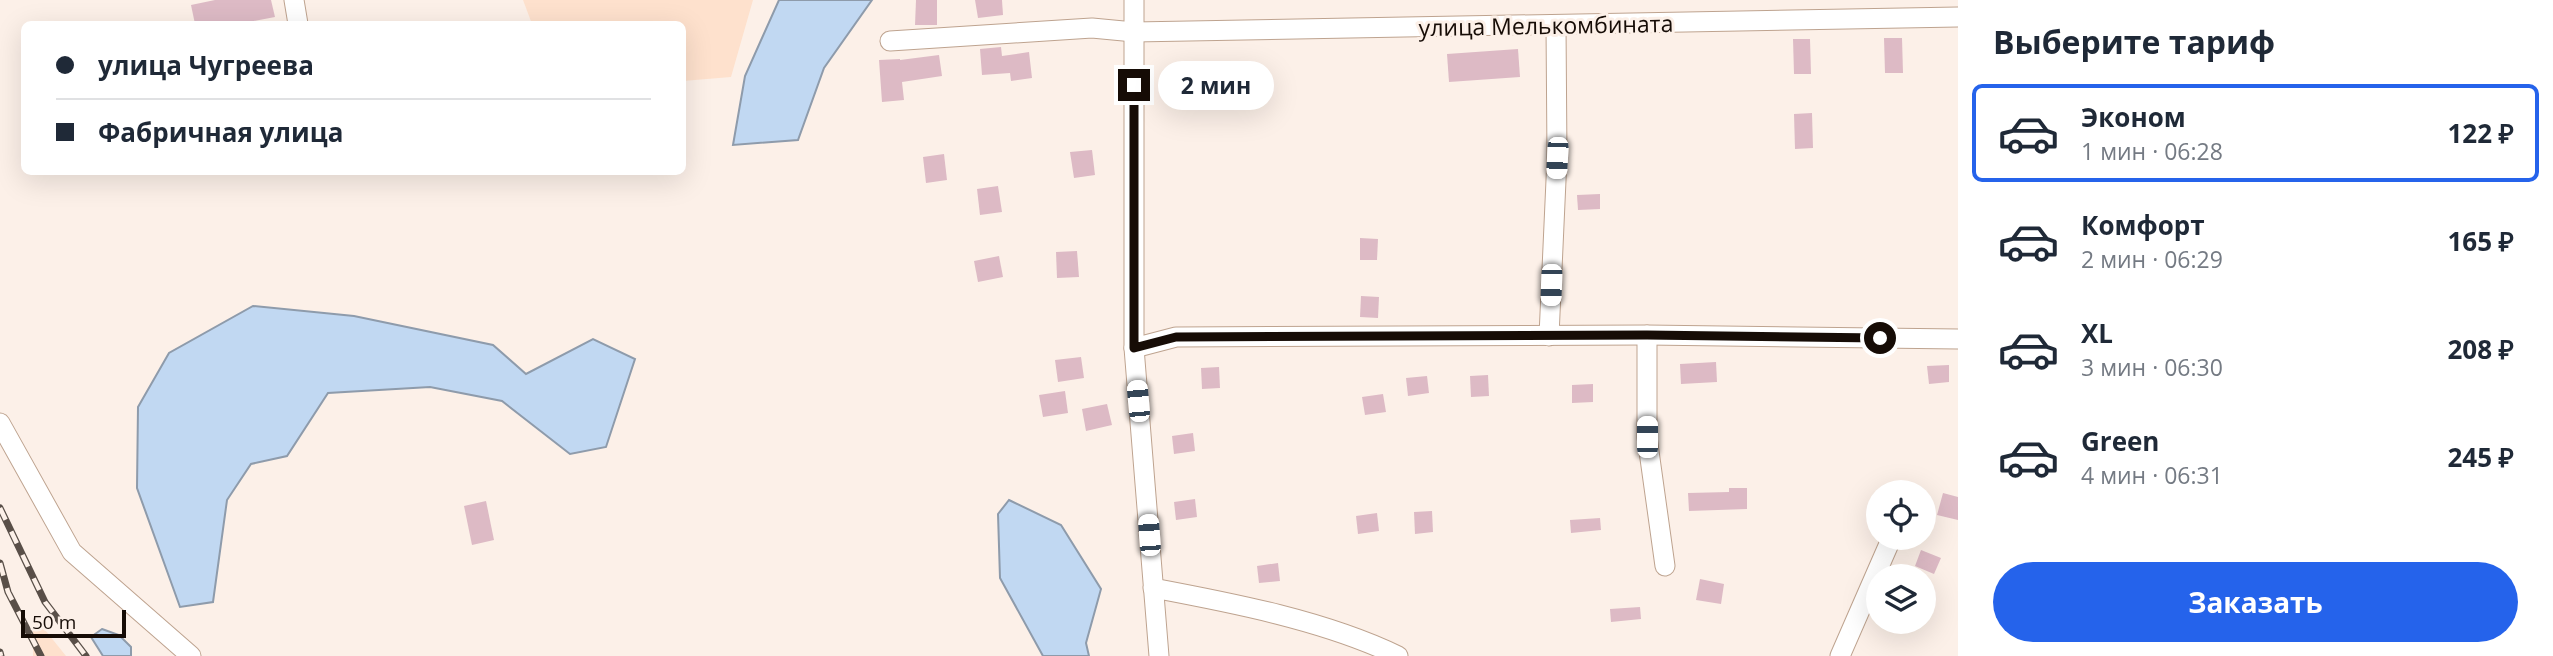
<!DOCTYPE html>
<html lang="ru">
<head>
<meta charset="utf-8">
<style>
	body { margin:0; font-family:"Open Sans",sans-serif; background:#f2f2f3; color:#1f2937; height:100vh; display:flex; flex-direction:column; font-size:26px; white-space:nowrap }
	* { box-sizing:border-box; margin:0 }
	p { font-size:23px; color:#747a83 }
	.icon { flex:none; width:38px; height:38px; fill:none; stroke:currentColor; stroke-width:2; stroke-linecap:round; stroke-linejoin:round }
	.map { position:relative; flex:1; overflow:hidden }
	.drawer { display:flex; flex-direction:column; background:#fff; width:595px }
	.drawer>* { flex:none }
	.top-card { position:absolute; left:21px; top:21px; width:665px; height:154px; border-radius:10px; box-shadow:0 7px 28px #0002; display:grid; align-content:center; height:154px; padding:0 35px; background:#fff }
	.tools { position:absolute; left:1866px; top:480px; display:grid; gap:14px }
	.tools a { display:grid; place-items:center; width:70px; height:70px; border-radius:50%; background:#fff; box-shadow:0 7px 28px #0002; font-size:35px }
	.scale { position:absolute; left:21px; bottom:18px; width:105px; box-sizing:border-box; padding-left:7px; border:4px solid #160c06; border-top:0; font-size:19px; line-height:24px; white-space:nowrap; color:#160c06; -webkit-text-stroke:5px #fcf0e8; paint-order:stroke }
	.end { position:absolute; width:32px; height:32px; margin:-16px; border:9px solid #160c06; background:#fff; box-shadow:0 0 0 4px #fff }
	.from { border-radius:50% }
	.bubble { position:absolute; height:49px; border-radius:24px; background:#fff; box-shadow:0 7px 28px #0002; font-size:23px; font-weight:700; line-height:49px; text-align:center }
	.car { position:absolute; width:21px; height:42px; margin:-21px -10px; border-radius:9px; box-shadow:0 0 5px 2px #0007; background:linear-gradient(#fff 24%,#345 0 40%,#fff 0 76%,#345 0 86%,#fff 0) }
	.top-card b { display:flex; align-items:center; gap:24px; height:66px; font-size:26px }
	.top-card b+b { border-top:2px solid #e0e1e3 }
	.top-card i { width:18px; height:18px; background:#1f2937 }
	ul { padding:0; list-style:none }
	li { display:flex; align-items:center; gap:21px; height:98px; margin:0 14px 10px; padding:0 21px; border:4px solid transparent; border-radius:10px }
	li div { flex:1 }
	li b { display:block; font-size:26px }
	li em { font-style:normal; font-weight:700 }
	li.active { border-color:#2563eb }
	li>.icon { width:63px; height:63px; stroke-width:1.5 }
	h2 { padding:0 35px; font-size:32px; line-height:84px }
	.primary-button { display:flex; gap:14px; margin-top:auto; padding:14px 35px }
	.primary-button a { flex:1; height:80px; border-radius:42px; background:#2563eb; color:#fff; font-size:28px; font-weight:700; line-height:80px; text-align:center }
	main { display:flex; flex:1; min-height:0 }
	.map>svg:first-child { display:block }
	.built { fill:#fee1cd }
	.water { fill:#c1d8f2; stroke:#8e9bab; stroke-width:2 }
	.building { fill:#ddbac5 }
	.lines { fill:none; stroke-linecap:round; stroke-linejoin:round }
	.minor-casing { stroke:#bea38f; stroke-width:21 }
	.minor { stroke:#fff; stroke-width:19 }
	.rail-casing { stroke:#594f48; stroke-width:7 }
	.rail { stroke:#fcf0e8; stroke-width:4.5; stroke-dasharray:13; stroke-linecap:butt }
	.route { stroke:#160c06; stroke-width:9 }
	.labels { text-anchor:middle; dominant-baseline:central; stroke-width:6; stroke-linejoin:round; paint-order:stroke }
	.street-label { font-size:23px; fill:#160c06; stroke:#fcf0e8 }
</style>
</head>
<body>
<main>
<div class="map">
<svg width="1958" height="656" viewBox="0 0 1958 656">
	<rect width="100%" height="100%" fill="#fcf0e8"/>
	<g class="built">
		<path d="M523 0H753L731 77 683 81 682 24H532Z"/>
		<path d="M33 615 66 656H33Z"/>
	</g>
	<g class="water">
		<path d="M779 0H872L824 68 798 140 733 145 745 76Z"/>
		<path d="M253 306 354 316 493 345 526 374 593 339 635 359 606 447 570 454 502 401 430 387 328 393 287 456 251 464 227 500 213 602 180 607 137 488 138 407 169 353Z"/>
		<path d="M1009 500 1061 525 1101 589 1086 643 1089 656H1043L1000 578 998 514Z"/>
		<path d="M102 629 119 635 131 647V656H103L91 637Z"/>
	</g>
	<g class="building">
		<path d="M215 0H271L275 17 238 24H195L191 5Z"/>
		<path d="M916 0H937V25H915Z"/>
		<path d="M975 0H1002L1003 15 978 18Z"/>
		<path d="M1884 38H1902L1903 73H1885Z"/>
		<path d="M1793 39H1810L1811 74H1794Z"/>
		<path d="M1001 47 1002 56 1029 52 1032 78 1011 81 1010 73 982 75 980 49Z"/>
		<path d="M1518 49 1520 77 1449 82 1447 54Z"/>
		<path d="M939 55 942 76 902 82 904 100 882 102 879 60 900 59V60Z"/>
		<path d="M1241 64V90L1204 91 1203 65Z"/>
		<path d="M1812 113 1813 148 1795 149 1794 114Z"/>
		<path d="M1092 150 1095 175 1074 178 1070 152Z"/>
		<path d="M944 154 947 180 926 183 923 157Z"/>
		<path d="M998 186 1002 212 980 215 977 189Z"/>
		<path d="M1600 194V209L1578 210 1577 195Z"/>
		<path d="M1360 238 1378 239 1377 260H1360Z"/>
		<path d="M1077 251 1079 277 1057 278 1056 252Z"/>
		<path d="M999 256 1003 277 978 282 974 261Z"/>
		<path d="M1361 296 1379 297 1378 318 1360 317Z"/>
		<path d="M1081 357 1084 378 1058 382 1055 360Z"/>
		<path d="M1716 362 1717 382 1681 384 1680 364Z"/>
		<path d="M1949 365V382L1929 384 1927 366Z"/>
		<path d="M1219 367 1220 388 1202 389 1201 368Z"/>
		<path d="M1488 375 1489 396 1471 397 1470 376Z"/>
		<path d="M1427 376 1429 393 1408 396 1406 378Z"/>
		<path d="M1593 384V402L1572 403V385Z"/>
		<path d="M1065 391 1068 413 1043 417 1039 395Z"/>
		<path d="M1383 394 1386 412 1365 415 1362 397Z"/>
		<path d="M1107 404 1112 425 1086 431 1082 409Z"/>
		<path d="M1193 433 1195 451 1174 454 1172 436Z"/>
		<path d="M1729 488H1747V509L1689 511 1688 493 1729 492Z"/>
		<path d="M1943 493 1958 497V520L1937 515Z"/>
		<path d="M1195 499 1197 517 1176 520 1174 502Z"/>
		<path d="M486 501 494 540 472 545 464 506Z"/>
		<path d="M1432 511 1433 532 1415 534 1414 512Z"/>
		<path d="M1377 513 1379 531 1358 534 1356 516Z"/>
		<path d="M1600 518 1601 530 1571 533 1570 520Z"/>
		<path d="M1921 550 1941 558 1934 574 1915 566Z"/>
		<path d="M1278 563 1280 581 1259 583 1257 566Z"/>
		<path d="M1700 579 1724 584 1721 604 1696 600Z"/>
		<path d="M1640 607 1641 619 1611 622 1610 609Z"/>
	</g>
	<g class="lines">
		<defs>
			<g id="minor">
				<path d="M294 0 298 24"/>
				<path d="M1134 0V348L1159 656"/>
				<path d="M890 41 1092 28 1134 32 1958 17"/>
				<path d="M1647 335V437L1665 566"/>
				<path d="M1549 336 1557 158 1556 25"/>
				<path d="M1134 348 1176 337 1647 335 1958 339"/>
				<path d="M0 423 72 552 191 656"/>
				<path d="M1153 588C1233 603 1326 621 1398 656"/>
				<path d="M1840 656 1892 537"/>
			</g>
		</defs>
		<use href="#minor" class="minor-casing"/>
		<use href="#minor" class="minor"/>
		<defs>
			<g id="rail">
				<path d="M0 508 45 602 86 656"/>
				<path d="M0 563 8 592 41 656"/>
				<path d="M0 652 1 656"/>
			</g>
		</defs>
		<use href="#rail" class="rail-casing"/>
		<use href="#rail" class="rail"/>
	</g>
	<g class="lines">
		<path class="route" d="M1134 85V348L1176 337 1647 335 1880 338"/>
	</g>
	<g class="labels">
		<g class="street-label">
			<text transform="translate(1546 25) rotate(-1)">улица Мелькомбината</text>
		</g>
	</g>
</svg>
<div class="tools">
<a><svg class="icon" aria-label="locate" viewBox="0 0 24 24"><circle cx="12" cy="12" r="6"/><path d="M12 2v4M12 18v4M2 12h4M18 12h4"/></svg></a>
<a><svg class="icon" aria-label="layers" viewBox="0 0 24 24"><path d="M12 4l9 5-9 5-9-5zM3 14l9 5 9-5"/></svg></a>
</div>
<div class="scale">50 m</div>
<i class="end from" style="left:1880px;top:338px"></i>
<i class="end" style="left:1134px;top:85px"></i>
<div class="bubble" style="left:1158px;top:61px;width:116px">2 мин</div>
<i class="car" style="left:1557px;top:158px;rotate:183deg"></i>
<i class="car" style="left:1551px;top:285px;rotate:182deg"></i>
<i class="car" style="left:1138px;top:401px;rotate:355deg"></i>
<i class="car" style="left:1647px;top:437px;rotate:0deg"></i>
<i class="car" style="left:1149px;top:535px;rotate:356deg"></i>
<div class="top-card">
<b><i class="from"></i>улица Чугреева</b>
<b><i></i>Фабричная улица</b>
</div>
</div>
<section class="drawer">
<h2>Выберите тариф</h2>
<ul>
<li class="active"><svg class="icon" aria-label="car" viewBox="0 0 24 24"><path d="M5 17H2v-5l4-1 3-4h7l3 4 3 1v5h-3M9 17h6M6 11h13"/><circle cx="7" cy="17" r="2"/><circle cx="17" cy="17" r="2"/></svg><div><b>Эконом</b><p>1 мин · 06:28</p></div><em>122 ₽</em></li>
<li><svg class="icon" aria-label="car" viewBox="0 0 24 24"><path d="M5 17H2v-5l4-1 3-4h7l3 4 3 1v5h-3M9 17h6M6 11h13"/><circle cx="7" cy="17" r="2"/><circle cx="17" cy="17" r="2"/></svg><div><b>Комфорт</b><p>2 мин · 06:29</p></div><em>165 ₽</em></li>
<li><svg class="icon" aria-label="car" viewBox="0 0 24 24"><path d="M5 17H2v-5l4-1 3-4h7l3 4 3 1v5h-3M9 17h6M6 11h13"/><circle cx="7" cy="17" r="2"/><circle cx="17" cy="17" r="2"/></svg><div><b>XL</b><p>3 мин · 06:30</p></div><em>208 ₽</em></li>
<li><svg class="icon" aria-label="car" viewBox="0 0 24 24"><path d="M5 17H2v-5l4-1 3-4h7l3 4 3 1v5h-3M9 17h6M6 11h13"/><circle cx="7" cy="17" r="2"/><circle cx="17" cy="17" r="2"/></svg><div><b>Green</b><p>4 мин · 06:31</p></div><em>245 ₽</em></li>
</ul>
<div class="primary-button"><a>Заказать</a></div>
</section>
</main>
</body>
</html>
